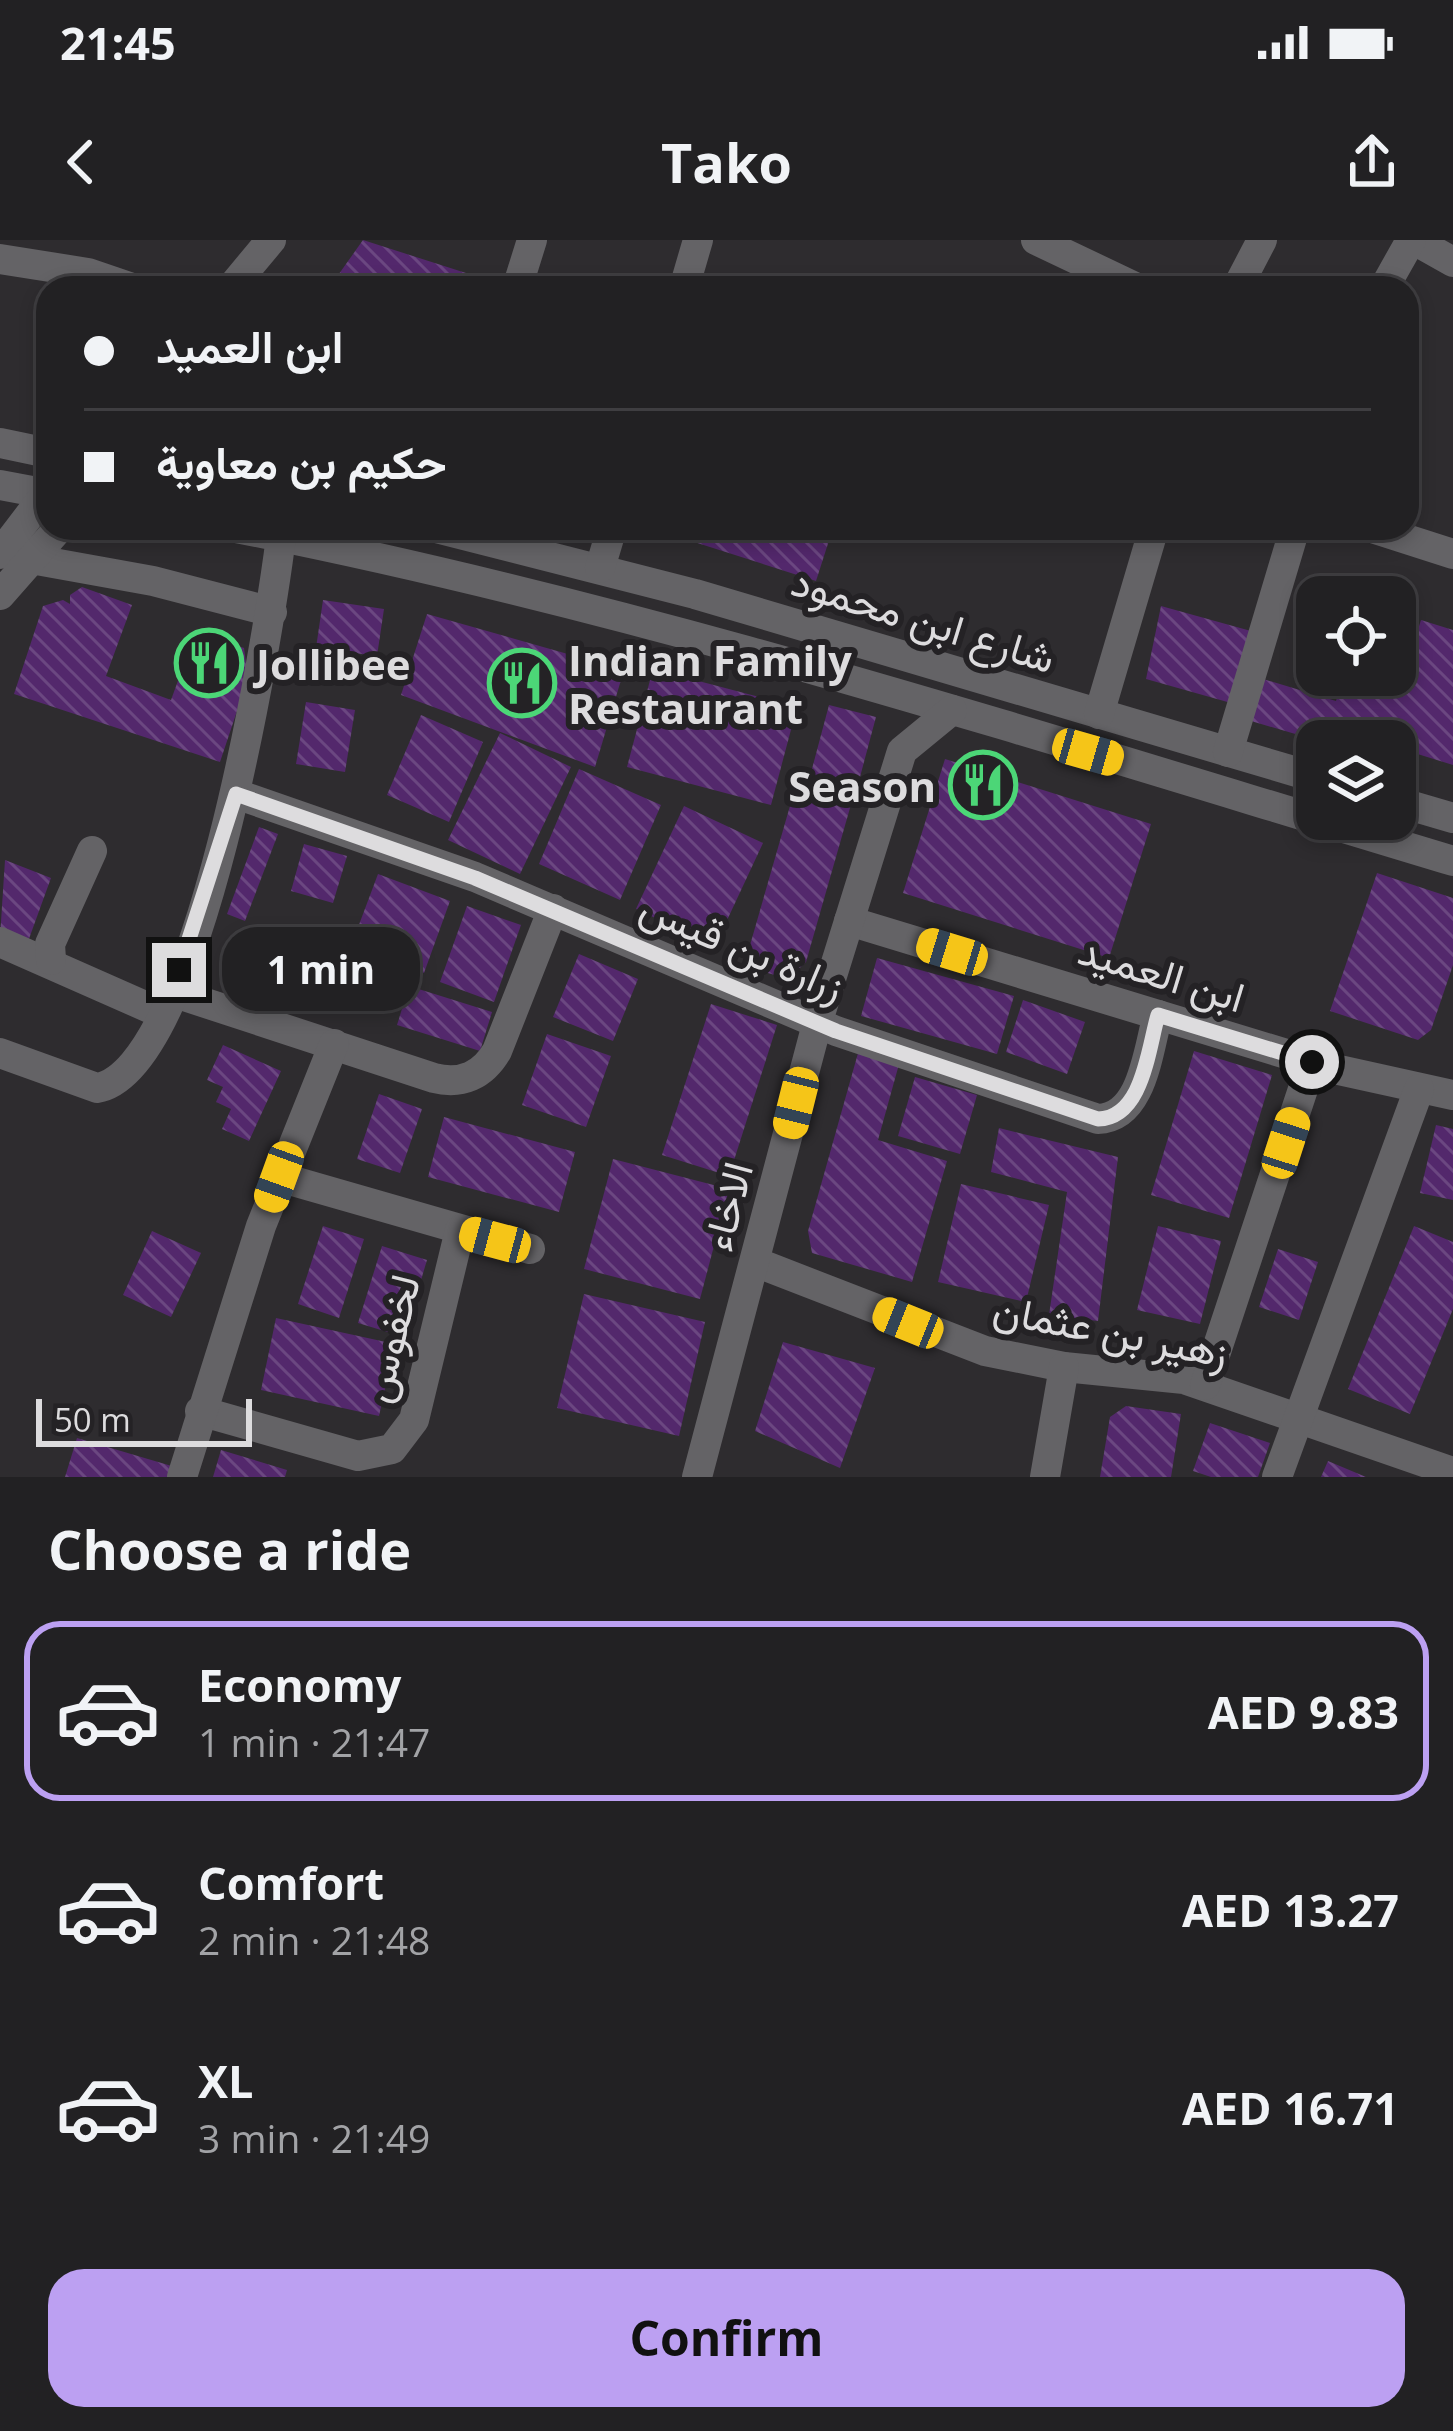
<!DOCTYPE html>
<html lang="en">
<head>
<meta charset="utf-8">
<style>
	body { margin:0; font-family:"Open Sans",Vazirmatn,sans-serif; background:#2e2e30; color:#f1f3f6; height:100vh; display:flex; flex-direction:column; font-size:45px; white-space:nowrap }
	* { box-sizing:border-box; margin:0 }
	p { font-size:39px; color:#a2a3a6 }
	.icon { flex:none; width:66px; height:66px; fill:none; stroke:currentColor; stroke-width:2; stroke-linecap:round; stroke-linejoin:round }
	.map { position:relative; height:1237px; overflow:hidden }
	.sheet { display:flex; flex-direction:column; background:#222123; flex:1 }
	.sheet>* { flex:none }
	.hud { position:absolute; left:36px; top:36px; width:1383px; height:264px; border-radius:36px; box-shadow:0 6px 18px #0003,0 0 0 3px #3f3e41; display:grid; align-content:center; height:264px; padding:0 48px; background:#222123 }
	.tools { position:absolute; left:1296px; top:336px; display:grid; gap:24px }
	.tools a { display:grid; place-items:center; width:120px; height:120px; border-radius:24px; background:#222123; box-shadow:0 6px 18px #0003,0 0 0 3px #3f3e41; font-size:60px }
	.scale { position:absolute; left:36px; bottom:30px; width:216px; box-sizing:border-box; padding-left:12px; border:6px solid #dddcde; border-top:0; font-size:33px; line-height:42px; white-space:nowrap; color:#dddcde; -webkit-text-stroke:9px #242225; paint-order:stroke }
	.end { position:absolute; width:54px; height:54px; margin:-27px; border:15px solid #dddcde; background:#111; box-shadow:0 0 0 6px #111 }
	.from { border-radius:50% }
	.bubble { position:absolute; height:84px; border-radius:36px; background:#222123; box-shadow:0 6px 18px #0003,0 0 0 3px #3f3e41; font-size:39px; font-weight:700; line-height:84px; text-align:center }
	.car { position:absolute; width:36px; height:72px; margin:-36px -18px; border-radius:15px; box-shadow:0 0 9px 3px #0007; background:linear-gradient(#f5c518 24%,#345 0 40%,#f5c518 0 76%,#345 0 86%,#f5c518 0) }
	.hud b { display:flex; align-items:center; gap:42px; height:114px; font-size:45px }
	.hud b+b { border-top:3px solid #3f3e41 }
	.hud i { width:30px; height:30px; background:#f1f3f6 }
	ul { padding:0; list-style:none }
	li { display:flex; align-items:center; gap:36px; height:180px; margin:0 24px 18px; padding:0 24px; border:6px solid transparent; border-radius:36px }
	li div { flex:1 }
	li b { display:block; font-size:45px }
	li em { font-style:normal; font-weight:700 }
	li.active { border-color:#bca0f2 }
	li>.icon { width:108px; height:108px; stroke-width:1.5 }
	h2 { padding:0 48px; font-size:54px; line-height:144px }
	.button { display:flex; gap:24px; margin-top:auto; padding:24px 48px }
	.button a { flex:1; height:138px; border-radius:36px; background:#bca0f2; color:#111; font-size:48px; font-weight:700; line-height:138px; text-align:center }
	.status { display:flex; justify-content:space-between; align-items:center; height:84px; padding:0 60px; background:#222123; direction:ltr }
	.status svg { height:33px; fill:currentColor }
	header { display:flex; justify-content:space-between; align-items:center; height:156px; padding:0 48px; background:#222123; font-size:54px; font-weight:700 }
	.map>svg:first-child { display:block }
	.building { fill:url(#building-back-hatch) }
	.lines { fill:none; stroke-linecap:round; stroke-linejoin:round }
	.minor { stroke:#646366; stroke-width:30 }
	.route { stroke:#dddcde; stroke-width:15 }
	.labels { text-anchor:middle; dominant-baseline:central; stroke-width:12; stroke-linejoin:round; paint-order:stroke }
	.street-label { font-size:42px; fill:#dddcde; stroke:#242225 }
	.poi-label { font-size:42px; font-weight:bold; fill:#dddcde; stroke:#242225; text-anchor:start }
</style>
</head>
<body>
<div class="status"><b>21:45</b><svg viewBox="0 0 49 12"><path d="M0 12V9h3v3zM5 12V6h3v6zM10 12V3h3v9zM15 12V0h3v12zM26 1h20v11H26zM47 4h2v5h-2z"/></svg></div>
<header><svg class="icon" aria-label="back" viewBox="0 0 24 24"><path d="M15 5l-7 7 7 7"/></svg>Tako<svg class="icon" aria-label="share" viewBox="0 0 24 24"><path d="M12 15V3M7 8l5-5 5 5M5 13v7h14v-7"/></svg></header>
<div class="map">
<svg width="1453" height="1237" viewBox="0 0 1453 1237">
	<defs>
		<pattern id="building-back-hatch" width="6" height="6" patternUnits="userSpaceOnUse" patternTransform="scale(3)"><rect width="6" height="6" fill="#53286c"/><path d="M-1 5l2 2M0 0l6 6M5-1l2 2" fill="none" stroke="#6b4781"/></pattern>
	</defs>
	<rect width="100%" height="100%" fill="#2e2c2f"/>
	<g class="building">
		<path d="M363 0 494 42 493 48H329Z"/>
		<path d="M668 288H833L816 341 666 293Z"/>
		<path d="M82 347 132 365 106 436 171 460 196 391 244 408 248 438 220 522 14 454 43 366 63 360 70 364V355Z"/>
		<path d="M323 360 384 369 377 416 316 408Z"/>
		<path d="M1161 366 1251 391 1231 463 1146 439Z"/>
		<path d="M427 374 624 430 595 527 401 455Z"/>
		<path d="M1421 380 1453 390V525L1395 507V501L1328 486 1324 501H1319L1251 481 1263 439 1336 461 1344 435H1395V417L1408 421Z"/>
		<path d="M653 429 797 467 771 565 627 527Z"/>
		<path d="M306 462 355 470 345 532 296 524Z"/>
		<path d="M829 465 876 477 856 552 809 540Z"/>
		<path d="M421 475 483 502 449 582 387 555Z"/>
		<path d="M500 493 571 527 520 634 448 600Z"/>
		<path d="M945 519 1151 584 1109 718 903 653Z"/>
		<path d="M579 529 661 565 620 660 539 624Z"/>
		<path d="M796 545 852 561 806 722 788 739 744 726Z"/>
		<path d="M684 566 763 603 715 706 636 669Z"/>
		<path d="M259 587 278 594 245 681 227 674Z"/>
		<path d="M304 604 347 616 333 663 291 651Z"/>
		<path d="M5 620 51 638 26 707 0 697Z"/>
		<path d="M1377 633 1453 658V725L1431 790 1418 800 1330 771Z"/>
		<path d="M378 634 450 661 424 733 351 706Z"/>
		<path d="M467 666 521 685 494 762 440 742Z"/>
		<path d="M321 714 391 735 380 772 310 751Z"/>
		<path d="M579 714 638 739 613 801 553 777Z"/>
		<path d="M877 718 1014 756 997 814 861 776Z"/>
		<path d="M409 746 492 772 480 811 397 785Z"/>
		<path d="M1023 760 1085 782 1067 834 1006 812Z"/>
		<path d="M711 764 777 785 729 936 662 915Z"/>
		<path d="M547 794 611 816 586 887 522 865Z"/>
		<path d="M223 805 281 831 249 901 222 889 231 869 216 862 223 847 207 840Z"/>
		<path d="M860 806 901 817 878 900 947 921 912 1042 812 1013 808 991Z"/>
		<path d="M1194 811 1272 835 1229 978 1151 955Z"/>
		<path d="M915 837 977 855 960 914 898 896Z"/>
		<path d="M379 854 422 869 400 933 357 919Z"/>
		<path d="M444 877 575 912 559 972 428 937Z"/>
		<path d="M1436 885 1453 889V960L1420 953Z"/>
		<path d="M999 888 1118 917 1098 1081 1049 1075 1067 952 991 932Z"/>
		<path d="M613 919 729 949 700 1059 584 1029Z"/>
		<path d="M961 944 1049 965 1026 1062 938 1042Z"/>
		<path d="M323 986 364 999 339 1078 298 1064Z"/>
		<path d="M1158 986 1221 1001 1200 1084 1137 1070Z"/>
		<path d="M1414 986 1453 1002V1069L1410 1174 1348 1149Z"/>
		<path d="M152 991 201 1013 171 1077 123 1055Z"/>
		<path d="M382 1006 427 1020 404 1097 358 1083Z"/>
		<path d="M1278 1009 1318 1022 1299 1080 1259 1067Z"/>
		<path d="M584 1054 705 1082 679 1196 557 1168Z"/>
		<path d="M276 1078 395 1104 379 1176 261 1150Z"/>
		<path d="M783 1102 875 1128 840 1228 755 1191Z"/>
		<path d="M1126 1166 1181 1174 1171 1237H1100L1110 1177Z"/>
		<path d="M1210 1183 1270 1203 1258 1237H1211L1193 1231Z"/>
		<path d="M77 1198 175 1227 172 1237H65Z"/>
		<path d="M221 1210 287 1230 285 1237H213Z"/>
		<path d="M1328 1221 1366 1237H1321Z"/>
	</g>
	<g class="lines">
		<g class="minor">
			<path d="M1036 0 1137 48"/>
			<path d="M1414 0 1453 22"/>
			<path d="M0 19 88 33 132 48"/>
			<path d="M231 48 271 0"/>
			<path d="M517 48 532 0"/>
			<path d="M684 48 698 0"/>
			<path d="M1237 48 1262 0"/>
			<path d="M1384 48 1411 0"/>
			<path d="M0 203 48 213"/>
			<path d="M0 245 48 254"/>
			<path d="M236 288C649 369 1050 500 1453 621"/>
			<path d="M436 288 695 354 1317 538"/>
			<path d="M1372 288 1453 314"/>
			<path d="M0 314 48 251"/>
			<path d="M31 319 153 341 272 372"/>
			<path d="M600 328 612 288"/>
			<path d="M0 355 59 288"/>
			<path d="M1099 474 1154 288"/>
			<path d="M1228 512 1295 288"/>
			<path d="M236 554 475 637 836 791 1098 879C1143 878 1148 809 1158 775"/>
			<path d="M1395 561 1453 578"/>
			<path d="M849 681 1339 830 1453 855"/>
			<path d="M0 702 163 774"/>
			<path d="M51 720 50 704 92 611"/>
			<path d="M172 752 434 838C462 845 483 835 497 811L553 669"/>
			<path d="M0 813 97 848C199 831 269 392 281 297"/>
			<path d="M279 937 530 1009"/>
			<path d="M755 1022 985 1111 1064 1127 1184 1139 1453 1232"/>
			<path d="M1205 1145 1312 822"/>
			<path d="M200 1171 358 1216 392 1209 414 1180 460 990"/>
			<path d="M182 1237 261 986 334 804"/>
			<path d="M697 1237 817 784 902 511 952 470"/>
			<path d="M1045 1237 1064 1127"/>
			<path d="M1277 1237 1419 849"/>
		</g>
	</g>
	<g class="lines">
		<path class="route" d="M179 730 236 554 475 638 836 791 1098 879C1143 878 1148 809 1158 775L1312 822"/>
	</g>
	<defs>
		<symbol id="restaurant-ring" viewBox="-11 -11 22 22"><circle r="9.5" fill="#242225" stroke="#4cd677" stroke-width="1.5"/><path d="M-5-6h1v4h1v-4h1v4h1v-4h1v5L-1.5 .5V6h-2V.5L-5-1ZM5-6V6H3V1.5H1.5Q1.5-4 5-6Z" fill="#4cd677"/></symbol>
	</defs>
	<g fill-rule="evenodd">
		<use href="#restaurant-ring" x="171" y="385" width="76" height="76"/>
		<use href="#restaurant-ring" x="484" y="405" width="76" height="76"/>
		<use href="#restaurant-ring" x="945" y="507" width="76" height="76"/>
	</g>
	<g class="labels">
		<g class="street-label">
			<text transform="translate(924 378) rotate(17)">شارع ابن محمود</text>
			<text transform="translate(743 705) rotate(23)">زرارة بن قيس</text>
			<text transform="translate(1162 732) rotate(17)">ابن العميد</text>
			<text transform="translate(726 966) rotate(-75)">الاخاء</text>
			<text transform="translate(1111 1089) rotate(11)">زهير بن عثمان</text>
			<text transform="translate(389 1098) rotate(-76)">لخفوس</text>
		</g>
		<g class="poi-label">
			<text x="568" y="419">Indian Family<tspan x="568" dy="48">Restaurant</tspan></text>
			<text x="256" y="423">Jollibee</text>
			<text x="936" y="545" text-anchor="end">Season</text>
		</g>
	</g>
</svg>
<div class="tools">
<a><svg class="icon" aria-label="locate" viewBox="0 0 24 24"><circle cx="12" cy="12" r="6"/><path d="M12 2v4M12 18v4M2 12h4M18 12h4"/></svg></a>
<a><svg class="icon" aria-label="layers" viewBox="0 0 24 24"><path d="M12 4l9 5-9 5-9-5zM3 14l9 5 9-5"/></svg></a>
</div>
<div class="scale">50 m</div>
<i class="end from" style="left:1312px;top:822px"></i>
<i class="end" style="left:179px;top:730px"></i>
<div class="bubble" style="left:222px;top:687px;width:198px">1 min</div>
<i class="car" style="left:1088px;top:512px;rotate:106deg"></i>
<i class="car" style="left:952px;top:712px;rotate:287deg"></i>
<i class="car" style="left:796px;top:863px;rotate:194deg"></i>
<i class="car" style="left:1286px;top:903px;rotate:18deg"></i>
<i class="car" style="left:279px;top:937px;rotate:200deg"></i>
<i class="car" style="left:495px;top:1000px;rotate:285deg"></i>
<i class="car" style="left:908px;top:1083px;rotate:292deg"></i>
<div class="hud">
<b><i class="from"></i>ابن العميد</b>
<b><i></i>حكيم بن معاوية</b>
</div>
</div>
<section class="sheet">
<h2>Choose a ride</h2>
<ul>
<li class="active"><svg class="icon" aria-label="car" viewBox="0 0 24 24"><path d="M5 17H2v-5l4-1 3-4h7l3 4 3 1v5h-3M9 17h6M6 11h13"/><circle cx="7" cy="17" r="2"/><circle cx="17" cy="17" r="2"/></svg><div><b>Economy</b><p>1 min · 21:47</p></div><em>AED 9.83</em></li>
<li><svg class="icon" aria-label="car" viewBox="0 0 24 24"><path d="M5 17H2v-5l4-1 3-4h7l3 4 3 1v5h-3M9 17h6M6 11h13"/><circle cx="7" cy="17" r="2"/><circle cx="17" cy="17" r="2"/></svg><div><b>Comfort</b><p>2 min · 21:48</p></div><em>AED 13.27</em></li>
<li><svg class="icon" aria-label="car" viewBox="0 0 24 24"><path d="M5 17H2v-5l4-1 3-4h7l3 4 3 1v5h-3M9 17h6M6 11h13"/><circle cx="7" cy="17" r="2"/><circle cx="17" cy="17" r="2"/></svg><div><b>XL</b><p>3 min · 21:49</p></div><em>AED 16.71</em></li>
</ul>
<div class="button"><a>Confirm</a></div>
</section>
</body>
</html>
